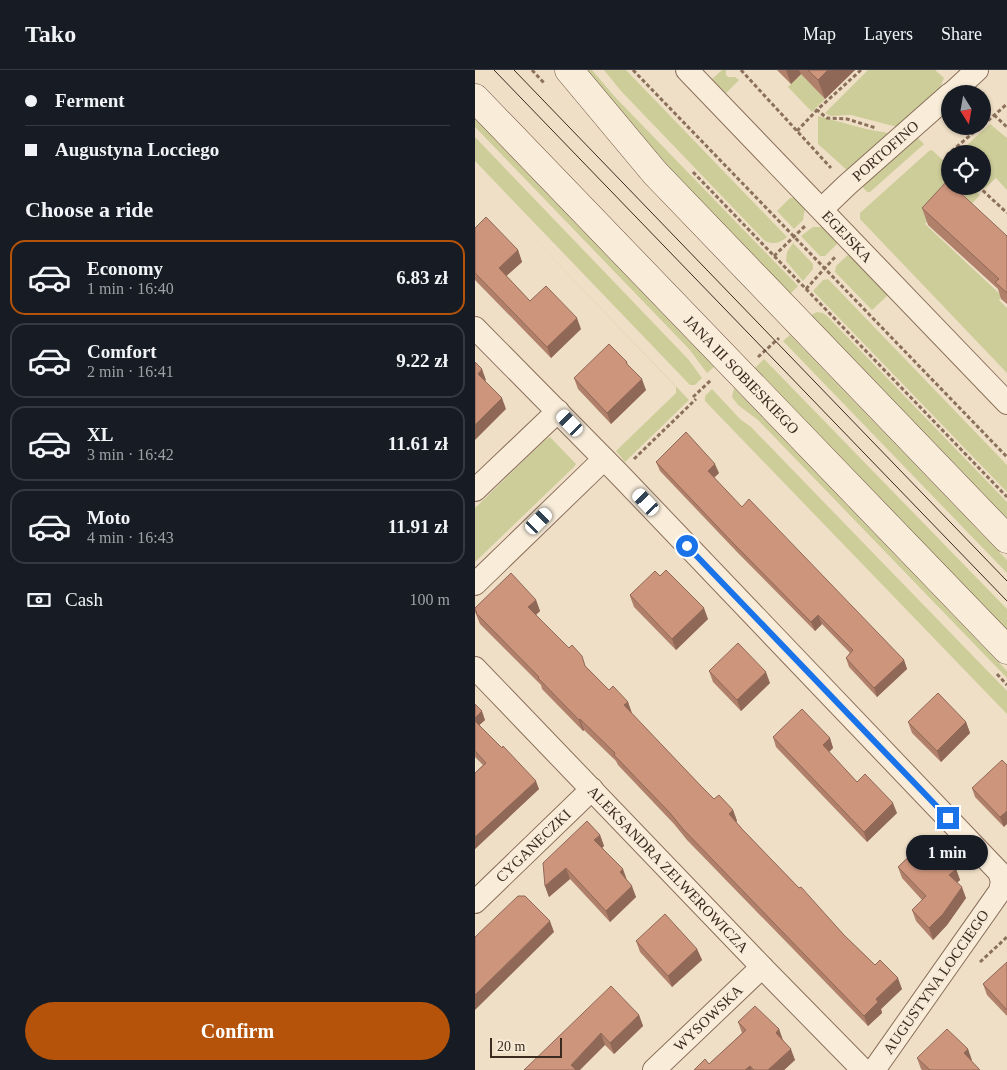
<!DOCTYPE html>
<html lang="en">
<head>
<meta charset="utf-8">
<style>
	body { margin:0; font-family:"Times New Roman",serif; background:#20242c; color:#f1f3f6; height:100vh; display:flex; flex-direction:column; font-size:19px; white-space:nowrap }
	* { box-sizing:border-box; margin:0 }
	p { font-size:16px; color:#9ea1a6 }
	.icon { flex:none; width:28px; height:28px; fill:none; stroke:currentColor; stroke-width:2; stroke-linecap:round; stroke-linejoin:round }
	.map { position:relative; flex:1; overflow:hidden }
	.drawer { display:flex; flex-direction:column; background:#171b24; width:475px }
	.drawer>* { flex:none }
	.guide { display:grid; align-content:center; height:110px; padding:0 25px; background:#171b24 }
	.needle { width:32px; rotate:169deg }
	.tools { position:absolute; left:466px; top:15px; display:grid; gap:10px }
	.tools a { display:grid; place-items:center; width:50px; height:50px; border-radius:50%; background:#171b24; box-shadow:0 1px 4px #0004; font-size:25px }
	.scale { position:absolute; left:15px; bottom:12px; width:72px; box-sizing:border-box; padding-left:5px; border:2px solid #3b2a1f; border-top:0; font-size:14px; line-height:18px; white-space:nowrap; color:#3b2a1f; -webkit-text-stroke:4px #f6ead6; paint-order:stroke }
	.end { position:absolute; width:22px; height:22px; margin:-11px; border:6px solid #1a73e8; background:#fff; box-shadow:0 0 0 2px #fff }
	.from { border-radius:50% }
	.bubble { position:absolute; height:35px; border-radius:18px; background:#171b24; box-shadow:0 1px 4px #0004; font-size:16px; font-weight:600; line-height:35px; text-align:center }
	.car { position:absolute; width:15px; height:30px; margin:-15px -8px; border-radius:6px; box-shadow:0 0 4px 1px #0007; background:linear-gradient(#fff 24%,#345 0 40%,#fff 0 76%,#345 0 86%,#fff 0) }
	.guide b { display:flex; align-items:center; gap:18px; height:48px; font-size:19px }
	.guide b+b { border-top:1px solid #363941 }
	.guide i { width:12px; height:12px; background:#f1f3f6 }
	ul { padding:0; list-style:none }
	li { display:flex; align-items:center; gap:15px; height:75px; margin:0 10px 8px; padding:0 15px; border:2px solid #363941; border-radius:15px }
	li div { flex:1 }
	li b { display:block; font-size:19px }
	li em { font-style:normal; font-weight:600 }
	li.active { border-color:#b45309 }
	li>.icon { width:45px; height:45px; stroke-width:1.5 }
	h2 { padding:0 25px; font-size:22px; line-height:60px }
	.pay { display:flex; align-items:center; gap:12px; height:55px; padding:0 25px; font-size:19px }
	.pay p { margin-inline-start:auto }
	.primary-button { display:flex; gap:10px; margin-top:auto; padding:10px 25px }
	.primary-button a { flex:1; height:58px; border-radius:30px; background:#b45309; color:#fff; font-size:20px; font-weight:600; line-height:58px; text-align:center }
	header { display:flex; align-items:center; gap:30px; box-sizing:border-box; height:70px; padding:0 25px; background:#171b24; border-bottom:1px solid #363941 }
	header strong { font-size:24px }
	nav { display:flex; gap:28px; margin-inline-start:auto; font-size:18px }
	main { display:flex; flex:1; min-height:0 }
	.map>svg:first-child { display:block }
	.green { fill:#cdcd9a }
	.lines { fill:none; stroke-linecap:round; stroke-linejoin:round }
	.minor-casing { stroke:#8b705c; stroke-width:24 }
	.secondary-casing { stroke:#6d513f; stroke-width:29 }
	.path { stroke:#8b705c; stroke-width:3; stroke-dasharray:4 2.5; stroke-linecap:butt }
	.minor { stroke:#f9edda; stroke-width:22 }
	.secondary { stroke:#f9edda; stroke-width:28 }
	.tram { stroke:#3b2a1f; stroke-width:1 }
	.wall { fill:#b0806b }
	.shaded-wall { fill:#906857 }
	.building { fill:#cd957c; stroke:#906857 }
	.route { stroke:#1a73e8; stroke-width:6 }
	.labels { text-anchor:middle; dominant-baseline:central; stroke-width:5; stroke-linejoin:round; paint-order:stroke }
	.street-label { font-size:15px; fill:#3b2a1f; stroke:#f6ead6 }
</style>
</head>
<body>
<header>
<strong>Tako</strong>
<nav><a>Map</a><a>Layers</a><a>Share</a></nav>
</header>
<main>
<section class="drawer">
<div class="guide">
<b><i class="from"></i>Ferment</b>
<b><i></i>Augustyna Locciego</b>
</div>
<h2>Choose a ride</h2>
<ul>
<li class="active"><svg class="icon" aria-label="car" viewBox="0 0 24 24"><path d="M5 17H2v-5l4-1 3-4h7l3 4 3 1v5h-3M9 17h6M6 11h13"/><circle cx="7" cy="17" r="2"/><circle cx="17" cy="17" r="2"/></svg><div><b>Economy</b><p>1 min · 16:40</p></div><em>6.83 zł</em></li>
<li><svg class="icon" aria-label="car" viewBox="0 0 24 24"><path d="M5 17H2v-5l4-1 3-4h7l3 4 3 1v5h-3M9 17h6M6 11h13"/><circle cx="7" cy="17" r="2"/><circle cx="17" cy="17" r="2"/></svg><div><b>Comfort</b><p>2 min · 16:41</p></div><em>9.22 zł</em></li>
<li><svg class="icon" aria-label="car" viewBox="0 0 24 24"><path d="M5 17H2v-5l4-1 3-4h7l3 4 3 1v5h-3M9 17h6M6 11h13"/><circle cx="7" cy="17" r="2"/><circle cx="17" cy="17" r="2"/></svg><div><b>XL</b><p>3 min · 16:42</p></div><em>11.61 zł</em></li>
<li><svg class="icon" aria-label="car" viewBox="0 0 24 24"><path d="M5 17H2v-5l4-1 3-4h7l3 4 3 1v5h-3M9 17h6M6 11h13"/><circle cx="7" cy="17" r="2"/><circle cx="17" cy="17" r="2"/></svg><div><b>Moto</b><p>4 min · 16:43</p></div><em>11.91 zł</em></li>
</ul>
<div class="pay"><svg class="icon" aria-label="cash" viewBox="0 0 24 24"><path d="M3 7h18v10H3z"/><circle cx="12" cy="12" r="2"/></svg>Cash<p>100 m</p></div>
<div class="primary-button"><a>Confirm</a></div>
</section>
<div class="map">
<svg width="532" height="1000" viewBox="0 0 532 1000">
	<rect width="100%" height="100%" fill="#efdfc6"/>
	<g class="green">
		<path d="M112 0H117L140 27 323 216 315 224 197 101Z"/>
		<path d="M129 0H151L312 167C305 173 299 175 290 171L146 21Z"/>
		<path d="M247 0H251V5L253 7H260L264 10 251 23 237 9Z"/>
		<path d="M393 0H460L469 8 462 25 422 57 376 45 356 46 350 43Z"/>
		<path d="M326 4 350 29 337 42 313 17Z"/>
		<path d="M343 46 391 59 413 63 373 101 343 74Z"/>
		<path d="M0 49 239 297 232 303 214 279 0 57Z"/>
		<path d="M515 54 532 68V120L521 108 510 118 508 116V84H482Z"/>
		<path d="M441 66 449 74 395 122H392L386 115Z"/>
		<path d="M0 67 213 289 227 308 220 315H215L0 91Z"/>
		<path d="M457 80 475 97V116H495L505 125 493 138 478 125 450 154 527 226 524 230 532 238V303L385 149V143L454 81Z"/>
		<path d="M0 107 214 330 150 392 141 381 201 323V317Z"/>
		<path d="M315 128H320L330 139 328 150 319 159 302 141Z"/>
		<path d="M338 157H347L363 173 350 186H345L326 166Z"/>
		<path d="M318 173 338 194V199L328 211 311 191 312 182Z"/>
		<path d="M374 184 413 225 397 240 360 202 361 196Z"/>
		<path d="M353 209 532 395V422L338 221 348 210Z"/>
		<path d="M342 242 348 243 352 246 532 432V448L336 245Z"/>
		<path d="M315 265 532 490V503L308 271Z"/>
		<path d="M289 289 532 539V560L280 298Z"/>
		<path d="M259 318 532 601V608L283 350 263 335 257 327Z"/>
		<path d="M237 319 265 349 276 357 532 621V644L230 331V326Z"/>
		<path d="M75 367 101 394 99 397 0 492V438L69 371Z"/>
	</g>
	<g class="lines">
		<defs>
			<g id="minor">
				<path id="s1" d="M212 0 532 333"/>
				<path d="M476 24 502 0"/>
				<path id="s2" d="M347 139 372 115 475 24"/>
				<path d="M0 258 144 404 524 802 527 811 525 821 399 1000"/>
				<path d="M0 420 83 341"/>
				<path d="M0 514 129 389"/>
				<path id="s3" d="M0 598 287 897 388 1000"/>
				<path id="s4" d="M0 832 117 719"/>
				<path id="s5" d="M179 1000 287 897"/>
			</g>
			<g id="secondary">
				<path d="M94 0 180 103 532 469"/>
				<path id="s6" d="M0 28 532 580"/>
			</g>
		</defs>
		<use href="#minor" class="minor-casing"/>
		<use href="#secondary" class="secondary-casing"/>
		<g class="path">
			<path d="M57 0 70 14"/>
			<path d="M158 0 532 387"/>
			<path d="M266 0 356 98"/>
			<path d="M386 0 342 40 352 48 372 49 401 58"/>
			<path d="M519 45 532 57"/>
			<path d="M508 55 532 34"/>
			<path d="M322 61 342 40"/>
			<path d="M475 90 471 86 506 56"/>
			<path d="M218 102 532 427"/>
			<path d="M503 116 532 143"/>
			<path d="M299 186 331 155"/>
			<path d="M331 219 360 187"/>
			<path d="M283 287 304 268"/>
			<path d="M218 327 236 310"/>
			<path d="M159 389 221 329"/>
			<path d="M522 604 532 615"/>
			<path d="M505 892 532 867"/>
		</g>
		<use href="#minor" class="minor"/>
		<use href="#secondary" class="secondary"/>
		<g class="tram">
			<path d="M19 0 532 531"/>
			<path d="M39 0 532 511"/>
		</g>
	</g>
	<g class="wall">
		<path d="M302 0H380L350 29 326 4 316 14Z"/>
		<path d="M447 138 532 166V234L526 229 523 219 453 155Z"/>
		<path d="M0 158 43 180 47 192 31 206 55 231 106 259 76 288 0 210Z"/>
		<path d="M152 292 153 295 171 320 136 354 103 319 99 308Z"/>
		<path d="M181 392 244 403 239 408 267 437 429 590 432 599 402 627 374 597 371 588 375 583 347 554 340 561 262 482 185 401Z"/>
		<path d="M185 506 233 549 201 580 159 537 155 526Z"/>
		<path d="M61 530 65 541 61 545 134 620 153 632 156 643 225 715 239 729 258 740 262 751 261 752 268 760 369 865 400 895 427 919 406 939 407 943 393 956 212 770 199 754 143 695 141 691 109 660 108 661 67 619 66 615 5 554 0 542V538Z"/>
		<path d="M234 601 295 613 266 641 238 612Z"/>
		<path d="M0 634 10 650 4 655 64 719 0 779V703L8 695 0 687Z"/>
		<path d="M433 652H491L495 663 466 692 437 663Z"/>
		<path d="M298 667 355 668 358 678 354 682 382 712 422 743 392 772 301 677Z"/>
		<path d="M532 695 529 757 500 727 497 718Z"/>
		<path d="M125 765 129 776 127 777 152 810 161 827 135 852 95 809 74 827 70 816Z"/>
		<path d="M423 797 481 799 485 810 482 813 491 828 472 855 458 870 441 851 437 840 447 830 427 808Z"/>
		<path d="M161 871 222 879 227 890 197 917 165 882Z"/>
		<path d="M532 892V946L512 925 508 914Z"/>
		<path d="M164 945 168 956 139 984 130 975 49 1000Z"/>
		<path d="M263 952 304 959 308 970 320 990 309 1000H219L234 994 267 963Z"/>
		<path d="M493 979 496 991 505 1000H447L446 999 442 988Z"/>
	</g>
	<g class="shaded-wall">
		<path d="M311 0H324L326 4 316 14Z"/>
		<path d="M353 0H380L350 29 343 10Z"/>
		<path d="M43 180 47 192 28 209 24 198Z"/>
		<path d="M102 248 106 259 76 288 72 277Z"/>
		<path d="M7 299 11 310 7 315 3 304Z"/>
		<path d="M167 309 171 320 136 354 132 343Z"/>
		<path d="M27 328 31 339 0 370V355Z"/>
		<path d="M240 394 244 403 236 410 233 401Z"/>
		<path d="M61 530 65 541 57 548 53 537Z"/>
		<path d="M229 538 233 549 201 580 197 569Z"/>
		<path d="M343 545 347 554 340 561 336 552Z"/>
		<path d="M429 590 432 599 402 627 399 618Z"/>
		<path d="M291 602 295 613 266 641 262 630Z"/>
		<path d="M153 632 157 643 153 646 149 635Z"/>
		<path d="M7 641 10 650 1 658 0 654V648Z"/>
		<path d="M105 649 109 660 108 661 104 650Z"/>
		<path d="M491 652 495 663 466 692 462 681Z"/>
		<path d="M355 668 358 678 351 685 348 675Z"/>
		<path d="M61 711 64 719 0 779V767Z"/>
		<path d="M418 733 422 743 392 772 389 762Z"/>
		<path d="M258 740 262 751 258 755 254 744Z"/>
		<path d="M532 741V754L529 757 525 747Z"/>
		<path d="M125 765 129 776 124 781 119 770Z"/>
		<path d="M91 798 95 809 74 827 70 816Z"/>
		<path d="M148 799 152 810 145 802Z"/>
		<path d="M481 799 485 810 478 816 474 805Z"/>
		<path d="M157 816 161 827 135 852 131 841Z"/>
		<path d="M487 817 491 828 472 855 458 870 454 858Z"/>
		<path d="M75 851 79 862 0 940V925Z"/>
		<path d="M222 879 227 890 197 917 193 906Z"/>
		<path d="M423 908 427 919 406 939 407 943 393 956 389 946 401 929Z"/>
		<path d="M164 945 168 956 139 984 135 973Z"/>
		<path d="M304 959 308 971 301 963Z"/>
		<path d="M126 963 130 975 105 1000H98L96 995Z"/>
		<path d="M316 979 320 990 309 1000H293Z"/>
		<path d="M493 979 497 990 493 994 489 983Z"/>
		<path d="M275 996 277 1000H270Z"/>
	</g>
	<g class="building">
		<path d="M333 0H353L343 10Z"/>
		<path d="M472 111 475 113V116H478L532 166V223L520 212 524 209 447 138Z"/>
		<path d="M11 147 43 180 24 198 55 231 71 216 102 248 72 277 0 203V158Z"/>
		<path d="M134 274 152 292 151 293 167 309 132 343 99 308Z"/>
		<path d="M0 292 7 299 3 304 27 328 0 355Z"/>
		<path d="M211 362 240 394 233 401 267 437 274 429 429 590 399 618 371 588 378 580 343 545 336 552 258 473 181 392Z"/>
		<path d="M191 500 229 538 197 569 155 525 180 501 185 506Z"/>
		<path d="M36 503 61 530 53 537 94 578 97 575 107 586 110 596 134 620 138 616 153 632 149 635 225 715 239 729 244 725 258 740 254 744 268 760 324 818 326 817 369 865 400 895 405 890 423 908 401 929 403 932 389 946 208 759 195 743 139 685 140 683 105 649 104 650 63 608 64 607 1 543 2 542 0 540V538Z"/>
		<path d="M263 573 291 602 262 630 234 601Z"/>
		<path d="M463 623 491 652 462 681 433 652Z"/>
		<path d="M0 634 7 641 0 648Z"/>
		<path d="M327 639 355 668 348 675 382 712 390 704 418 733 389 762 298 667Z"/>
		<path d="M0 651 27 678 28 676 61 711 0 767V703L11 693 0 681Z"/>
		<path d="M527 690 532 695V741L525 747 497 718Z"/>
		<path d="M112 751 125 765 119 770 148 799 145 802 157 816 131 841 91 798 70 816 68 793Z"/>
		<path d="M452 769 481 799 474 805 487 817 468 844 454 858 437 840 451 826 423 797Z"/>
		<path d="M43 826H50L75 851 0 925V867Z"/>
		<path d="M190 844 222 879 193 906 161 871Z"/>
		<path d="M532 892V940L508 914Z"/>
		<path d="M136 916 164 945 135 973 126 963 96 995 101 1000H49Z"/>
		<path d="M280 936 304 959 301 963 316 979 293 1000H279L275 996 270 1000H219L230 989 234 994 271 960 263 952Z"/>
		<path d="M472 959 493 979 489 983 505 1000H455L442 988Z"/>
	</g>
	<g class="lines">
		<path class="route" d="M212 476 473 748"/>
	</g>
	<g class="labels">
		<g class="street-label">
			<text stroke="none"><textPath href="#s2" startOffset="86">PORTOFINO</textPath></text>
			<text stroke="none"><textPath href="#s1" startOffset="231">EGEJSKA</textPath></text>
			<text stroke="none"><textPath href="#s6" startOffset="384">JANA III SOBIESKIEGO</textPath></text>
			<text stroke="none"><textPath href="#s4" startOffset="81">CYGANECZKI</textPath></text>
			<text stroke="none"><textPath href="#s3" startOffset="279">ALEKSANDRA ZELWEROWICZA</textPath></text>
			<text transform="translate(461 912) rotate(-55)">AUGUSTYNA LOCCIEGO</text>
			<text stroke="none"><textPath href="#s5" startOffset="75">WYSOWSKA</textPath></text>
		</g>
	</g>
</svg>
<div class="tools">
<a><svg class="needle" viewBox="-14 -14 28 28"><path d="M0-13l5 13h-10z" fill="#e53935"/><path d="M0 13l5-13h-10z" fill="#9ea1a6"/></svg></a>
<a><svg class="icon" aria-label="locate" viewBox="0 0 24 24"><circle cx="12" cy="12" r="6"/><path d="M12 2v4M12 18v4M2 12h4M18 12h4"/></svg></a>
</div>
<div class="scale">20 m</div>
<i class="end from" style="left:212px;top:476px"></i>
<i class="end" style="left:473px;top:748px"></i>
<div class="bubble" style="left:431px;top:765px;width:82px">1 min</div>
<i class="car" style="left:95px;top:353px;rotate:316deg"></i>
<i class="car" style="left:171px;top:432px;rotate:317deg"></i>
<i class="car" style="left:64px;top:451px;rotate:46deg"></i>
</div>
</main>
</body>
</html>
